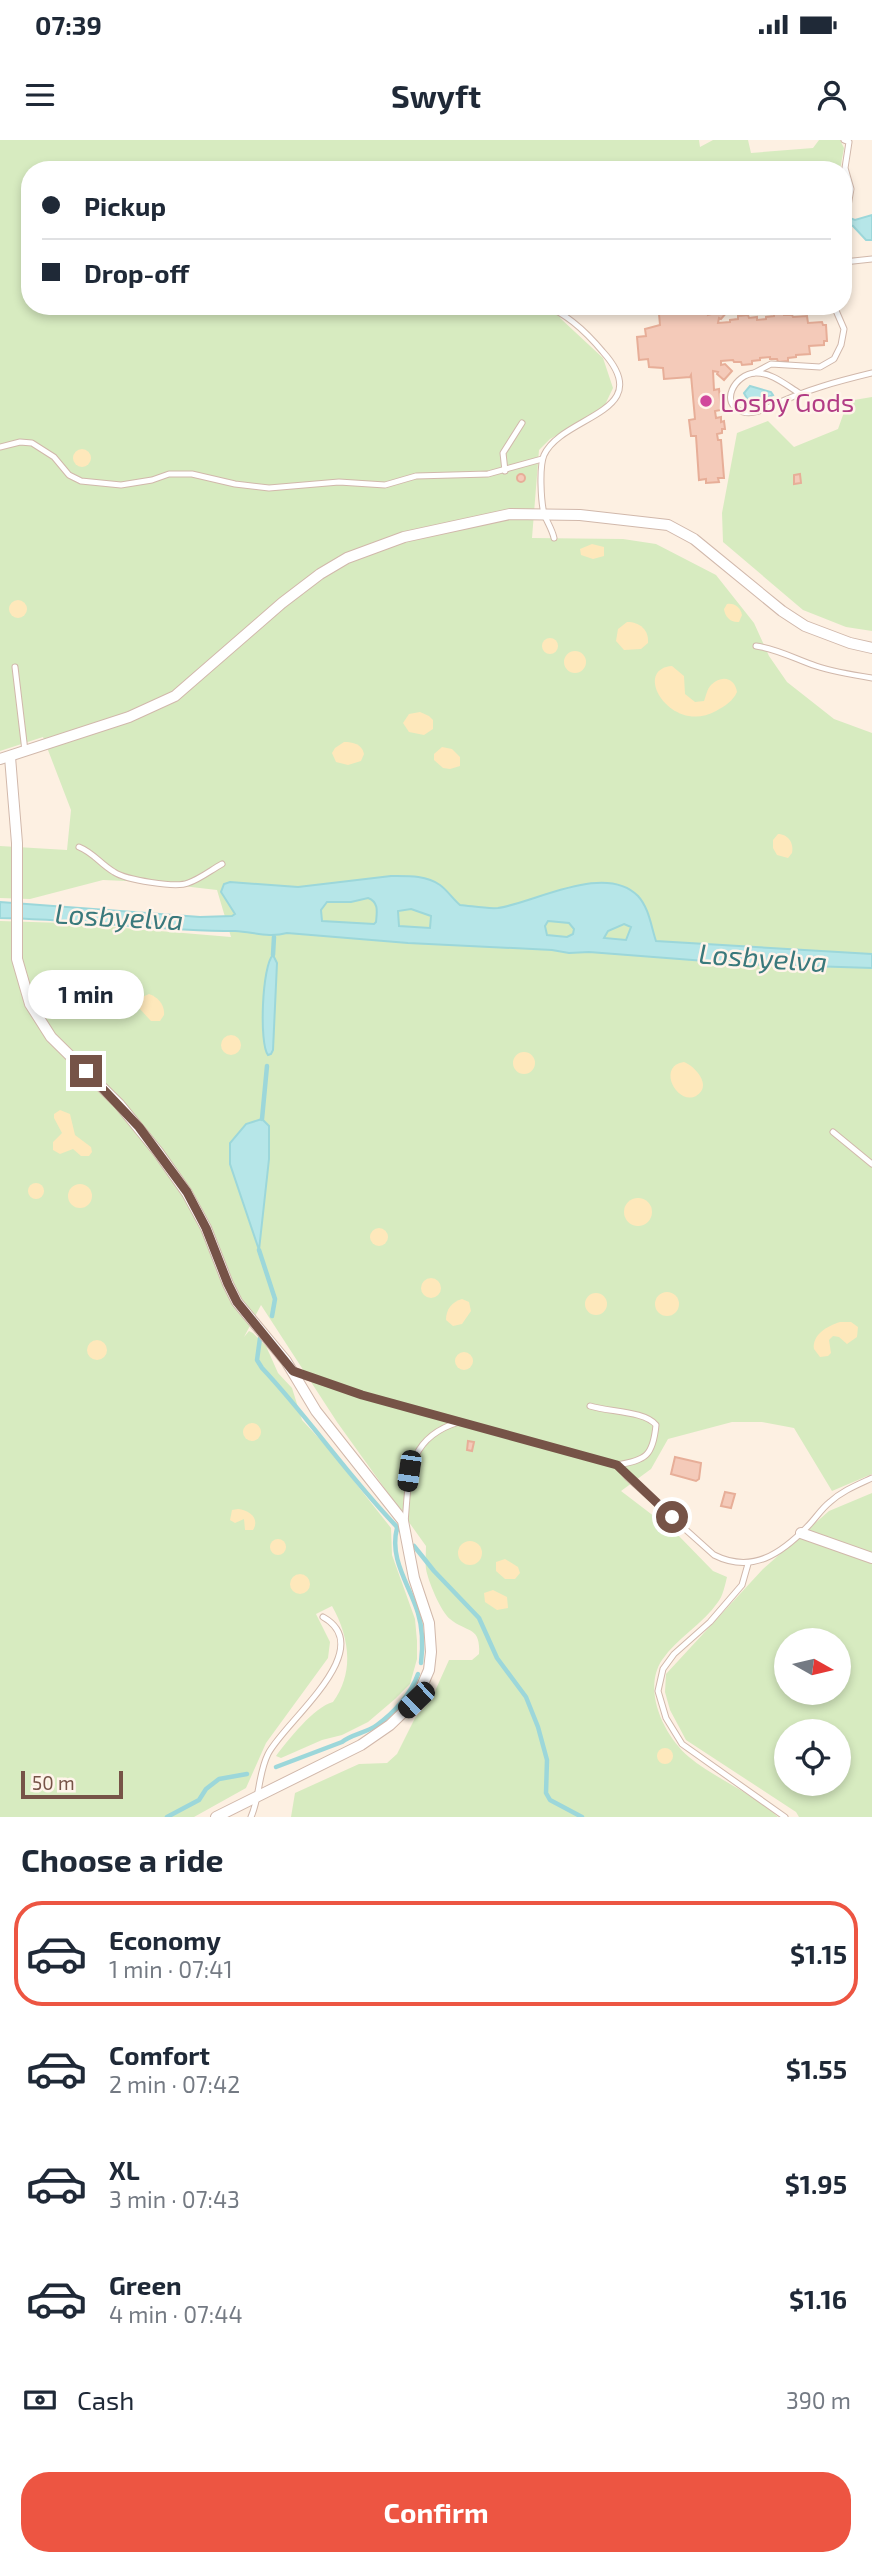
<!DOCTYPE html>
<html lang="en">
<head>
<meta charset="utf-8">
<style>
	body { margin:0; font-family:"Exo 2",sans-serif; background:#f6f6f7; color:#1f2937; height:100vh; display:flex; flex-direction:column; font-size:26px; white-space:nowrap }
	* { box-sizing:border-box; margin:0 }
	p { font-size:23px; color:#747a83 }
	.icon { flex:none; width:38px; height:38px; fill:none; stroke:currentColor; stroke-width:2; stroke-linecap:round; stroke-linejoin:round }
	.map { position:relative; height:1677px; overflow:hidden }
	.details { display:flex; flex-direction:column; background:#fff; flex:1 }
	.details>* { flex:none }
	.guide { position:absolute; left:21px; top:21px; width:831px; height:154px; border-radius:28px; box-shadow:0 4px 10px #0003; display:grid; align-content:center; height:154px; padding:0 21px; background:#fff }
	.needle { width:46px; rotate:98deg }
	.fabs { position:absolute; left:774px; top:1488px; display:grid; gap:14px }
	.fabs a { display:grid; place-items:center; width:77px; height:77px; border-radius:50%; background:#fff; box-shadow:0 4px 10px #0003; font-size:35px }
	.scale { position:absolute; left:21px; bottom:18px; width:102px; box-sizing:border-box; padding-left:7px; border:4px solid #765347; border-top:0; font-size:19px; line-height:24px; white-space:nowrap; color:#765347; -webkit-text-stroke:5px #fff4ea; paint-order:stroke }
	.end { position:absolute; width:32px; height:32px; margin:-16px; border:9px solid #765347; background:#fff; box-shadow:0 0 0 4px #fff }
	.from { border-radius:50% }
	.bubble { position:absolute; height:49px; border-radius:24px; background:#fff; box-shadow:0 4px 10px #0003; font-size:23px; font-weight:700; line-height:49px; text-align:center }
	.car { position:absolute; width:21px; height:42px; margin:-21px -10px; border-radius:9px; box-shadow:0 0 5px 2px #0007; background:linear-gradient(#222 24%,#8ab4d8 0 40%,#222 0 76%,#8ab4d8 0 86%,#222 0) }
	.guide b { display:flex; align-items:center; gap:24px; height:66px; font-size:26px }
	.guide b+b { border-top:2px solid #e0e1e3 }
	.guide i { width:18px; height:18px; background:#1f2937 }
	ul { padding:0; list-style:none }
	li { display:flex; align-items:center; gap:21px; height:105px; margin:0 14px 10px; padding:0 7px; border:4px solid transparent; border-radius:28px }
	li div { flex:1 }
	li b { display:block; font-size:26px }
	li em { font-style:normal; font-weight:700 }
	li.current { border-color:#ed5542 }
	li>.icon { width:63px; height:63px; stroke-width:1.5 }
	h2 { padding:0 21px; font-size:32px; line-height:84px }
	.pay { display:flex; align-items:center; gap:18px; height:77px; padding:0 21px; font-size:26px }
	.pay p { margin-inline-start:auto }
	.cta { display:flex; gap:14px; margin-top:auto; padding:14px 21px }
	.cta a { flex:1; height:80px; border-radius:28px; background:#ed5542; color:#fff; font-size:28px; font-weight:700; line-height:80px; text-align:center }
	.status { display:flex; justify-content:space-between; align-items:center; height:49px; padding:0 35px; background:#fff; direction:ltr }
	.status svg { height:19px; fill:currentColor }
	header { display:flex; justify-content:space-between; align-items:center; height:91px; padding:0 21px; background:#fff; font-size:32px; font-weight:700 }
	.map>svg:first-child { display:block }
	.green { fill:#d7ebc0; fill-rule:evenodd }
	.sand { fill:#fee8bb }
	.water { fill:#b6e6e8; stroke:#9cd7da; stroke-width:2; fill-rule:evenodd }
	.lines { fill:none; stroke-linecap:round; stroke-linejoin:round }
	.stream { stroke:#9cd7da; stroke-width:4.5 }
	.building { fill:#f4cab9; stroke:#e7ae98; stroke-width:2 }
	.lane-casing { stroke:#d1b8ab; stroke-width:7 }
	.street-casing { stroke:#d1b8ab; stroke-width:12 }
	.lane { stroke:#fff; stroke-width:5 }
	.street { stroke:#fff; stroke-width:10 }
	.route { stroke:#765347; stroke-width:9 }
	.hotel-dot { fill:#d1479c; stroke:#fff4ea; stroke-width:2.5 }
	.labels { text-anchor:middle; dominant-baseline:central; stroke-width:5; stroke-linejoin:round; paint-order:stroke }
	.hotel-label { font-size:26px; fill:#b23c85; stroke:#fff4ea; text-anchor:start }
	.water-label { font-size:28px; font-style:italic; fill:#3a797c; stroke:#fff4ea }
</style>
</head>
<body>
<div class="status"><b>07:39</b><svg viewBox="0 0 49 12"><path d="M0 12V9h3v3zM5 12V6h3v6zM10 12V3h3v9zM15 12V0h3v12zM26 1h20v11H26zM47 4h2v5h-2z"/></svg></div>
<header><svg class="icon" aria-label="menu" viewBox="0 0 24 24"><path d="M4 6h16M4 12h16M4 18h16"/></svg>Swyft<svg class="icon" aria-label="person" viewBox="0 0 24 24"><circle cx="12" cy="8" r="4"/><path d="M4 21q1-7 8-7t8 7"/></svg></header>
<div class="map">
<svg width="872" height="1677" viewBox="0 0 872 1677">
	<rect width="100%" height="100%" fill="#fdf0e2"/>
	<g class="green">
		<path d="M0 0H699L700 7 713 0H748L751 13 813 8 819 0H840L844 8 840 30H30V166H569L560 178 603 218 613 248 602 271 550 299 539 310 532 398 623 399 656 404 716 435 754 483 769 516 787 542 834 579 872 593V1334L832 1351 794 1288 762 1282H732L668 1299 651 1329 621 1351 676 1393 713 1431 727 1437C725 1445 723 1456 718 1462 703 1484 677 1498 662 1520 642 1550 664 1596 689 1617 715 1639 752 1652 778 1677H291L295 1653 359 1624 387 1623 397 1614 415 1578 431 1560 449 1520H472L479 1514C481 1486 467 1493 450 1479 441 1472 428 1441 426 1429 425 1422 426 1414 426 1406L337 1282 261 1165 244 1197 249 1191 253 1193 266 1206 278 1233 292 1248 302 1280 327 1307 391 1388 392 1415 415 1479 417 1501V1519L410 1544 395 1559 368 1582 342 1595 322 1600 281 1618 276 1616C288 1600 314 1567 333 1562 355 1532 349 1496 332 1466L316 1474 330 1502 328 1518 266 1603 246 1648 194 1677H0V781L64 783 231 797 217 750 148 742 103 740 30 759 0 758V706L67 710 71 670 43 597 0 611Z"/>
		<path d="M872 257V491L846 487 803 470 723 402 722 373 737 293 768 281 794 307 838 289 848 261Z"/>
		<path d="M872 1353V1677H799L796 1672 686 1600 670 1570 665 1552 666 1534 763 1429 829 1371ZM786 1500H838V1552H786ZM786 1591H838V1643H786Z"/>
	</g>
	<g class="sand">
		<circle cx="82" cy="318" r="9"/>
		<path d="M592 404 604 407V416L593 419 581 415 580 409Z"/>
		<circle cx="18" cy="469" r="9"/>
		<path d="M727 464C735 463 740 467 742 475L739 482C731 483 725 477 724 469Z"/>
		<path d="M627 482C640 482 649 490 648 503L641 509 624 510 616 501 618 489Z"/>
		<circle cx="550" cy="506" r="8"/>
		<circle cx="575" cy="522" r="11"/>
		<path d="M672 526 684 536 685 554 695 562 704 561C706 556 707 549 711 545 722 534 735 538 737 552 733 561 725 566 716 571 671 596 631 529 672 526Z"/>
		<path d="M420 572 429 576 433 580V589L424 595 409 592 403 583 409 574Z"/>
		<path d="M344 602C353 602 362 604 364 614L361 621 348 625 336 622 332 613 335 608Z"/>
		<path d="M442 607 452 609 460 617V626L450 629 443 628 434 620V614Z"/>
		<path d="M778 694C788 694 794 703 792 713L788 718 777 715 773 708V700Z"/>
		<path d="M149 854C158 857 165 865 164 875L160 881H151L139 868 140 858Z"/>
		<circle cx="231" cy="905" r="10"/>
		<circle cx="524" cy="923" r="11"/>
		<path d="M684 922C695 926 713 946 696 956 677 966 656 926 684 922Z"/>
		<path d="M60 970 70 974 75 995 91 1007 92 1012 89 1016H81L73 1009 60 1014 53 1010V1002L62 993 54 978V974Z"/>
		<circle cx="36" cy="1051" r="8"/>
		<circle cx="80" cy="1056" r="12"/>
		<circle cx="638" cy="1072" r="14"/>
		<circle cx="379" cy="1097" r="9"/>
		<circle cx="431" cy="1148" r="10"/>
		<circle cx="667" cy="1164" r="12"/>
		<circle cx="596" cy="1164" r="11"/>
		<path d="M462 1159 469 1162 471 1171 462 1184 453 1186 446 1180C446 1169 452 1162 462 1159Z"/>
		<path d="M840 1182H851L858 1187 857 1197 847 1204 839 1197 833 1196 829 1200 831 1213 828 1216 820 1217 814 1209C812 1195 827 1186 840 1182Z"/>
		<circle cx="97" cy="1210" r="10"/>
		<circle cx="464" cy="1221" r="9"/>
		<circle cx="252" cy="1292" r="9"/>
		<path d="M238 1369C250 1370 260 1379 253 1390H245L244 1379 235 1383 230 1380 232 1370Z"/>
		<circle cx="278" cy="1407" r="8"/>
		<circle cx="470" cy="1413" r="12"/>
		<path d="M505 1419 518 1427 520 1433 515 1439H505L496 1431V1422Z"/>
		<circle cx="300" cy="1444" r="10"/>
		<path d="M493 1450 507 1457 508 1468 497 1470 485 1462 484 1453Z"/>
		<circle cx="665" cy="1616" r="8"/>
	</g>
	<g class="water">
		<path d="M872 75V100H866L853 86 844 84V76L855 80Z"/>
		<path d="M750 246 771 252 773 255 757 262H749L744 253Z"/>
		<path d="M391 736C407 736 426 735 440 745 447 750 453 759 460 765 472 766 486 769 498 768 534 763 605 722 638 756 649 768 651 786 656 801L872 814V828L744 824 589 812 569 813 552 810 408 803 287 793C268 798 254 792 235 791 156 791 78 779 0 778V762L200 777 232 776 235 774 221 752 224 744 230 742 298 747ZM368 758C379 762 377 772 376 782L374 784 322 781 321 770 327 762H351ZM411 769 431 776 430 788 399 786 398 771ZM548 781 569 783 574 789 573 794 567 797 547 795 545 786ZM624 784 631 787 626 800 604 798 608 791Z"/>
		<path d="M273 815 277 823 273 910 271 914 268 915C259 904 262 825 273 815Z"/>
		<path d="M262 979 269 986V1019L259 1110 230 1024V1003L246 984Z"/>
	</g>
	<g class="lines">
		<g class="stream">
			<path d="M273 815 274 797"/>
			<path d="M262 979 267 926"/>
			<path d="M259 1110 275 1159 272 1176"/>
			<path d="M260 1198 257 1220 262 1228C311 1280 350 1339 400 1390"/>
			<path d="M397 1388C389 1419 409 1444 418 1473 423 1489 423 1506 421 1523"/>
			<path d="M414 1406 434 1431 479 1478 497 1518 526 1557 538 1587 547 1620 546 1653 550 1660 582 1677"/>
			<path d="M276 1627 342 1602C352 1594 366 1593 377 1585 394 1573 411 1554 418 1534"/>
			<path d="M167 1677 199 1660 206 1649 219 1639 247 1634"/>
		</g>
	</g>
	<g class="building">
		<path d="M671 166H709L708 175 712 174 716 166H721L727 172 721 179 719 178 718 183 730 182V180L738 179V176L748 175 749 178 757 177V180L766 179V177L774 176V173L784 172V175H792L793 177 807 176 808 183 822 182 823 185H826L827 201H824V205L809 206 810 214 796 215V217L788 218V221L778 222 777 219H770V217L760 218V220L752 221V224L742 225 741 222H734L733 220 721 221V225L725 224 732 231 724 240 717 234 718 232 713 231 714 250 719 249 721 270 715 271 716 278 721 277V282L724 281 725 289H722V293L717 294 718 300H721L724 338H718L719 342 706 343V339L699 340 696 296H691L689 280 695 279 691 235 690 237 664 239 663 228 649 227 648 219 639 220 637 197 646 196 645 189 660 185 659 174 671 173Z"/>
		<circle cx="521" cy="338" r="4"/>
		<path d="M800 334 801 343 794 344V335Z"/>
		<path d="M468 1301 474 1302 472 1311 467 1310Z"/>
		<path d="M675 1317 701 1323 699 1339 696 1341 671 1334Z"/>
		<path d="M725 1352 735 1354 731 1368 721 1366Z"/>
	</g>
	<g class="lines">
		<defs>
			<g id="lane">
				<path d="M844 89 851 49 845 28 849 2 844 0"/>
				<path d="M844 122 872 119"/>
				<path d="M545 166C568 174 588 194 603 212 658 273 562 275 544 315 539 327 541 361 544 374 547 382 552 389 554 398"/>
				<path d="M723 168 724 166"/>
				<path d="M754 233 771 224 820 227 834 219 841 205 844 189 834 166"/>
				<path d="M799 253C786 245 771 232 755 233 735 234 718 264 743 272 753 275 765 269 774 265 805 250 839 241 872 233"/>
				<path d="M0 307 20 302 32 303 54 317 69 335 81 341 121 345 152 340 169 334H192L235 344 269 348 339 342 385 345 416 336 488 334 542 319"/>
				<path d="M505 331 503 313 522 283"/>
				<path d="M756 506C778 509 795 519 816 526 834 532 853 535 872 538"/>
				<path d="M15 527 25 611"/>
				<path d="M79 707C94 713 100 724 114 732 126 740 176 748 188 743 200 739 211 730 222 724"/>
				<path d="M37 877 55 867"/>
				<path d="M833 992 872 1024"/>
				<path d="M295 1233 362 1255 617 1325C646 1320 653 1316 656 1285 645 1271 609 1272 590 1266"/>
				<path d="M617 1325 628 1338 714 1415C752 1434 781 1414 808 1386 816 1378 821 1369 830 1362 842 1351 857 1345 872 1338"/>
				<path d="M405 1383C409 1337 406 1298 459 1282"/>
				<path d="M748 1424 742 1445 710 1482 674 1514 663 1529 658 1551 666 1578 682 1604 785 1677"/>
				<path d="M251 1677C260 1657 258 1634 268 1614 284 1582 380 1509 323 1477"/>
			</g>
			<g id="street">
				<path d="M10 617 17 703V819L30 864 51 897 119 964 158 1012 187 1053 206 1088 228 1144 237 1162 286 1221 316 1271 403 1381 414 1438 429 1483 431 1512 429 1530 416 1560 390 1585 361 1605 216 1677"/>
				<path d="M0 619 129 577 175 556 282 463 320 434 347 418 404 397 510 374 580 375 668 385 694 399 782 471 805 486 850 503 872 508"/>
				<path d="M801 1393 872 1418"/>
			</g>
		</defs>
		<use href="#lane" class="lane-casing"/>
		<use href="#street" class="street-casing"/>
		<use href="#lane" class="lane"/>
		<use href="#street" class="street"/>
	</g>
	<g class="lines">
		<path class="route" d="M86 931 139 987 187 1052 206 1088 228 1144 237 1162 293 1231 362 1255 617 1325 672 1377"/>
	</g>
	<circle class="hotel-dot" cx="706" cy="261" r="7"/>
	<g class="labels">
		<g class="hotel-label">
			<text x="720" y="261">Losby Gods</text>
		</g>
		<g class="water-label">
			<text transform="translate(119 776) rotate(3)">Losbyelva</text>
			<text transform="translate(763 817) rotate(4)">Losbyelva</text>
		</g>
	</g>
</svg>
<div class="fabs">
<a><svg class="needle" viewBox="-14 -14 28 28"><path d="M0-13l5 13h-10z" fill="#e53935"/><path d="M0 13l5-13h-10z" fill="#747a83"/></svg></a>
<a><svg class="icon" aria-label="locate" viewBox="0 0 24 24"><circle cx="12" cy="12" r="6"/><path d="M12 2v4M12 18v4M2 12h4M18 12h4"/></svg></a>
</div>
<div class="scale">50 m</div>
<i class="end from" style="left:672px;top:1377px"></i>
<i class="end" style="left:86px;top:931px"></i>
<div class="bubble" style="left:28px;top:830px;width:116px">1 min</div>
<i class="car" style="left:409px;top:1331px;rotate:188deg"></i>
<i class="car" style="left:416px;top:1560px;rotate:226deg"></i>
<div class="guide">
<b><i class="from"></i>Pickup</b>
<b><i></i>Drop-off</b>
</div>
</div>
<section class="details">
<h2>Choose a ride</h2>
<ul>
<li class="current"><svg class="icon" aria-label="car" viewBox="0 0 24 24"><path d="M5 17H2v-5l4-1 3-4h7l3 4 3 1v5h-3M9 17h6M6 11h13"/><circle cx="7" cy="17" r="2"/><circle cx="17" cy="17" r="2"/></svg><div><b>Economy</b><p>1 min · 07:41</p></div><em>$1.15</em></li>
<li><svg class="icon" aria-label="car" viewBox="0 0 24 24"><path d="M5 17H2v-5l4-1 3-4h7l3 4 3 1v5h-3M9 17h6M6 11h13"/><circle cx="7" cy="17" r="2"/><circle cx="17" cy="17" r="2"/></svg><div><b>Comfort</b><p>2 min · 07:42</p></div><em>$1.55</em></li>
<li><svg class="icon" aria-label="car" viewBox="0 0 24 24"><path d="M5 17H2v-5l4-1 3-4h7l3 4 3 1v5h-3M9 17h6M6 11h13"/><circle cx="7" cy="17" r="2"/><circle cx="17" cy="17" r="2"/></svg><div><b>XL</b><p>3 min · 07:43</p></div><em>$1.95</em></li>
<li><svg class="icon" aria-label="car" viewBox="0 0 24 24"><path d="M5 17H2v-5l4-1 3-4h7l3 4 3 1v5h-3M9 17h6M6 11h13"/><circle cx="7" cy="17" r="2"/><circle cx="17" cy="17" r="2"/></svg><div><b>Green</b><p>4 min · 07:44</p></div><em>$1.16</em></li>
</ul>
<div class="pay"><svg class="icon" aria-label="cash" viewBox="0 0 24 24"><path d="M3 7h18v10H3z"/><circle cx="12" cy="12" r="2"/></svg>Cash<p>390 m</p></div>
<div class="cta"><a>Confirm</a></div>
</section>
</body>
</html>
